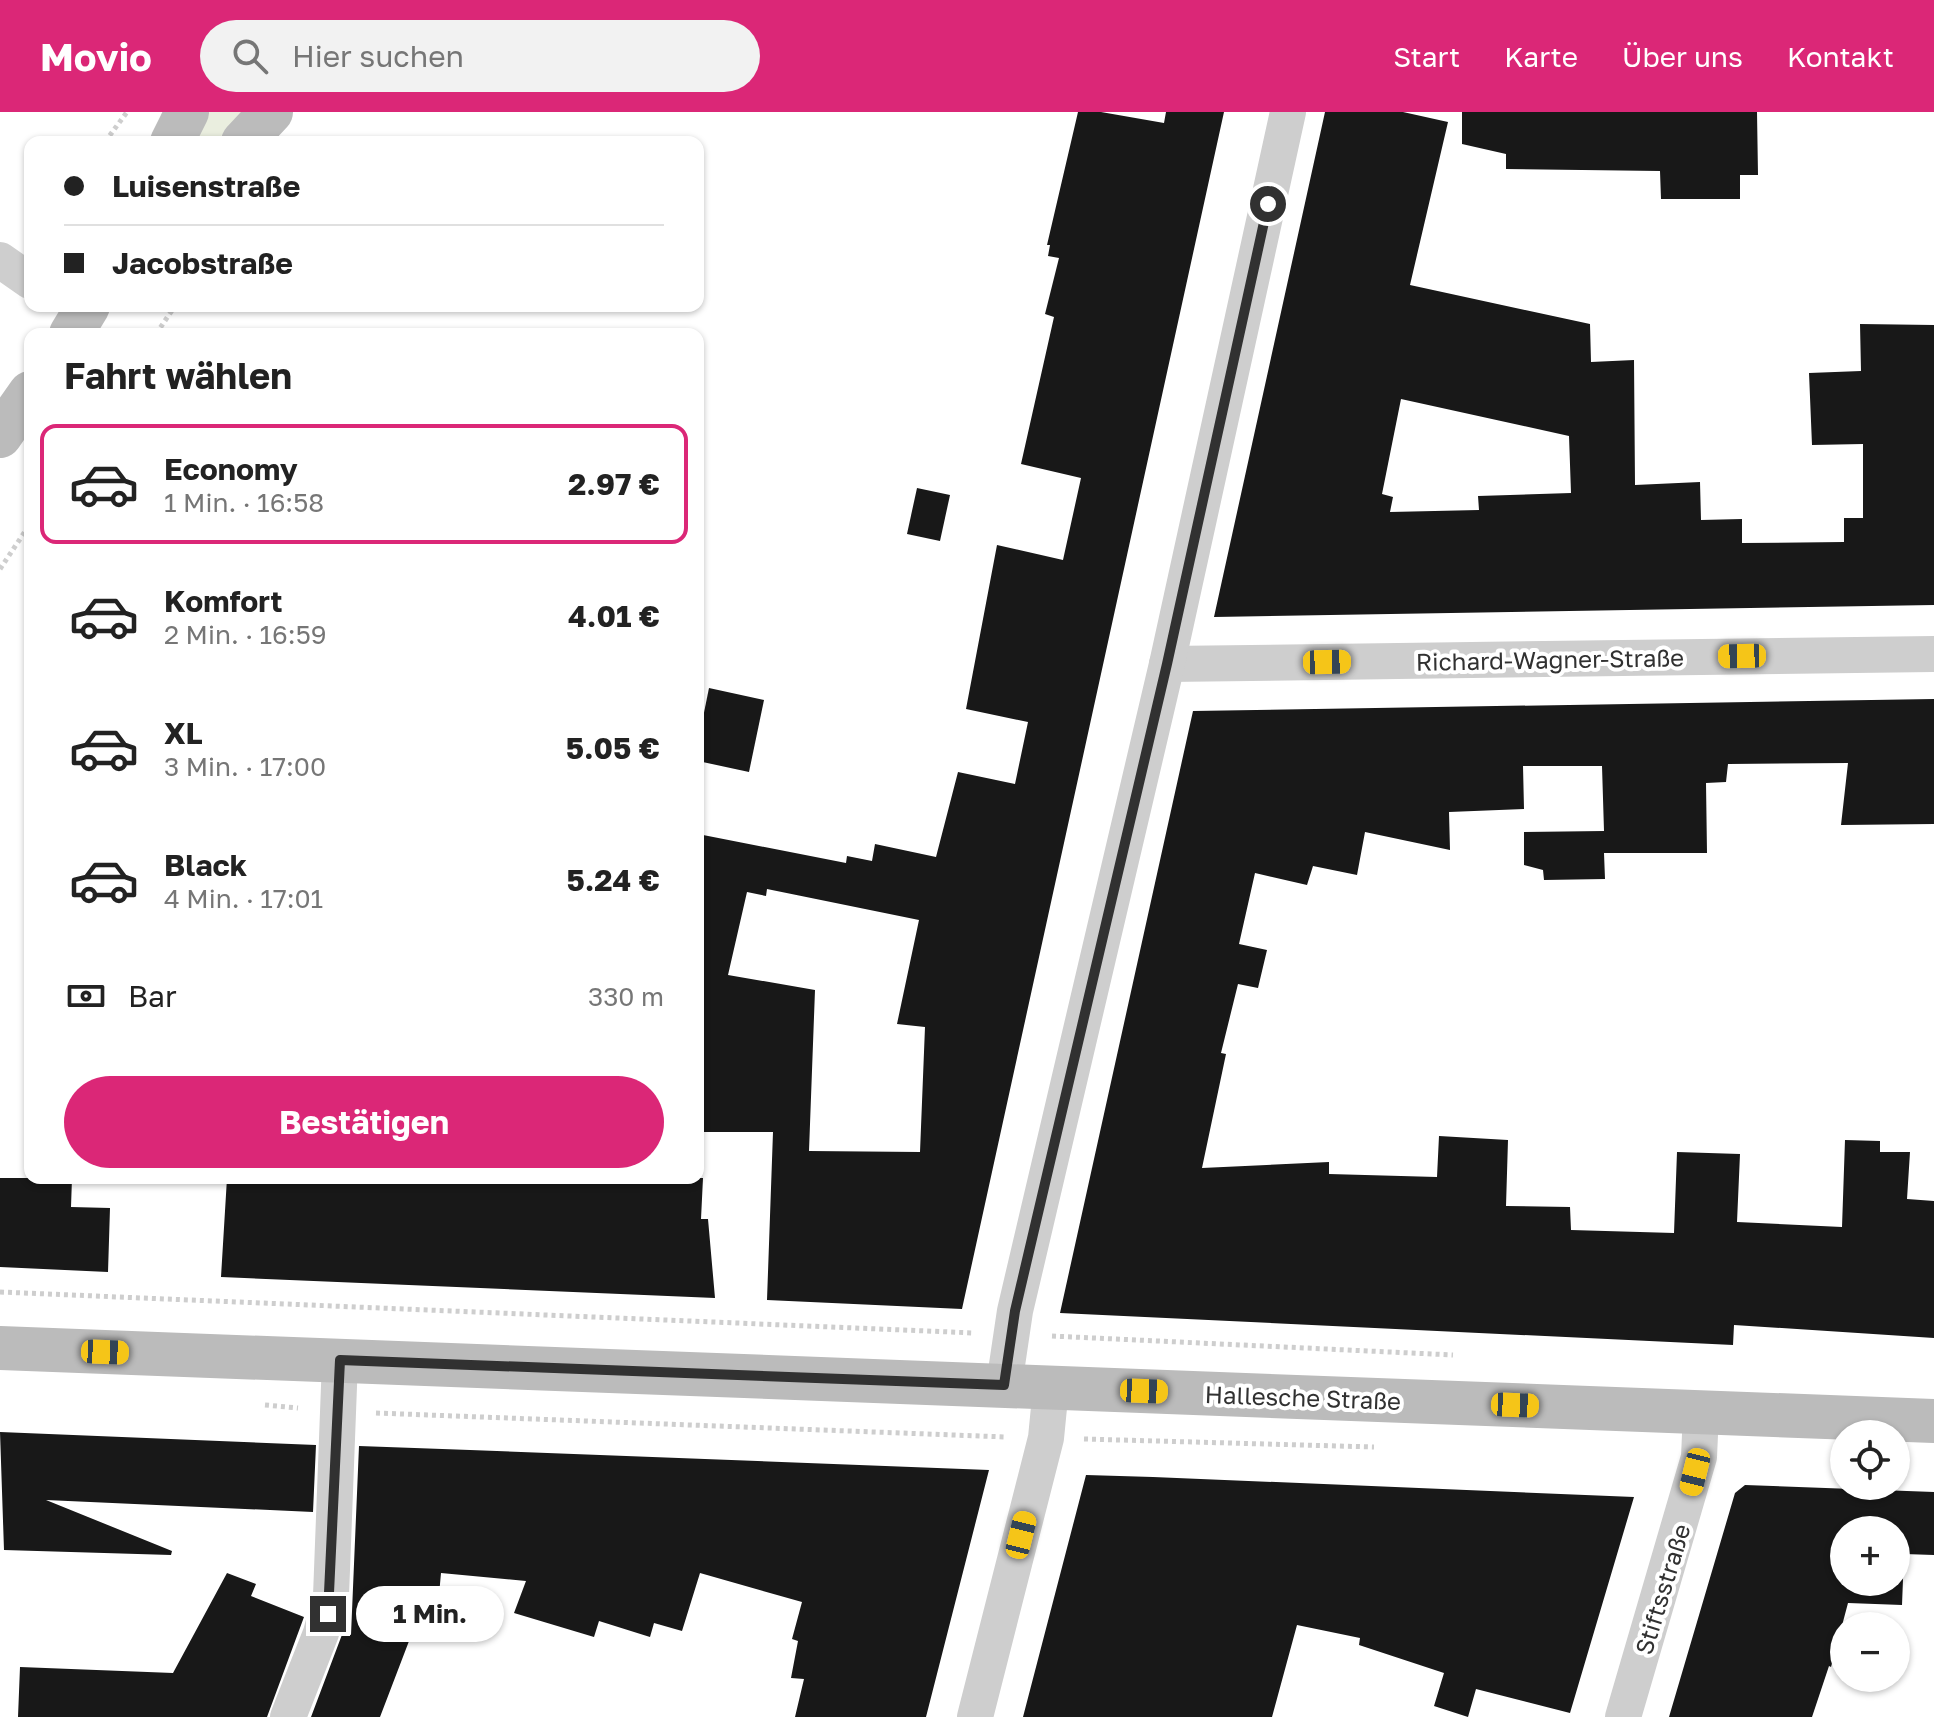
<!DOCTYPE html>
<html lang="de">
<head>
<meta charset="utf-8">
<style>
	body { margin:0; font-family:"Golos Text",sans-serif; background:#f2f2f2; color:#222; height:100vh; display:flex; flex-direction:column; font-size:30px; white-space:nowrap }
	* { box-sizing:border-box; margin:0 }
	p { font-size:26px; color:#767676 }
	.icon { flex:none; width:44px; height:44px; fill:none; stroke:currentColor; stroke-width:2; stroke-linecap:round; stroke-linejoin:round }
	.map { position:relative; flex:1; overflow:hidden }
	.panel { position:absolute; left:24px; top:216px; width:680px; height:856px; display:flex; flex-direction:column; background:#fff; border-radius:16px; box-shadow:0 2px 6px #0004 }
	.panel>* { flex:none }
	.hud { position:absolute; left:24px; top:24px; width:680px; height:176px; border-radius:16px; box-shadow:0 2px 6px #0004; display:grid; align-content:center; height:176px; padding:0 40px; background:#fff }
	.fabs { position:absolute; left:1830px; top:1308px; display:grid; gap:16px }
	.fabs a { display:grid; place-items:center; width:80px; height:80px; border-radius:50%; background:#fff; box-shadow:0 2px 6px #0004; font-size:40px }
	.end { position:absolute; width:36px; height:36px; margin:-18px; border:10px solid #313131; background:#fff; box-shadow:0 0 0 4px #fff }
	.from { border-radius:50% }
	.bubble { position:absolute; height:56px; border-radius:28px; background:#fff; box-shadow:0 2px 6px #0004; font-size:26px; font-weight:700; line-height:56px; text-align:center }
	.car { position:absolute; width:24px; height:48px; margin:-24px -12px; border-radius:10px; box-shadow:0 0 6px 2px #0007; background:linear-gradient(#f5c518 24%,#345 0 40%,#f5c518 0 76%,#345 0 86%,#f5c518 0) }
	.hud b { display:flex; align-items:center; gap:28px; height:76px; font-size:30px }
	.hud b+b { border-top:2px solid #e0e0e0 }
	.hud i { width:20px; height:20px; background:#222 }
	ul { padding:0; list-style:none }
	li { display:flex; align-items:center; gap:24px; height:120px; margin:0 16px 12px; padding:0 24px; border:4px solid transparent; border-radius:16px }
	li div { flex:1 }
	li b { display:block; font-size:30px }
	li em { font-style:normal; font-weight:700 }
	li.on { border-color:#db2777 }
	li>.icon { width:72px; height:72px; stroke-width:1.5 }
	h2 { padding:0 40px; font-size:36px; line-height:96px }
	.pay { display:flex; align-items:center; gap:20px; height:88px; padding:0 40px; font-size:30px }
	.pay p { margin-inline-start:auto }
	.primary-button { display:flex; gap:16px; margin-top:auto; padding:16px 40px }
	.primary-button a { flex:1; height:92px; border-radius:48px; background:#db2777; color:#fff; font-size:32px; font-weight:700; line-height:92px; text-align:center }
	header { display:flex; align-items:center; gap:48px; box-sizing:border-box; height:112px; padding:0 40px; background:#db2777; color:#fff }
	header strong { font-size:38px }
	nav { display:flex; gap:44px; margin-inline-start:auto; font-size:28px }
	.search { width:560px; height:72px; background:#f2f2f2; display:flex; align-items:center; gap:20px; box-sizing:border-box; padding:0 28px; border-radius:44px; color:#767676; font-size:30px }
	.map>svg:first-child { display:block }
	.green { fill:#eaeedf }
	.building { fill:#181818; fill-rule:evenodd }
	.lines { fill:none; stroke-linecap:round; stroke-linejoin:round }
	.path { stroke:#cecece; stroke-width:5; stroke-dasharray:4 4; stroke-linecap:butt }
	.minor { stroke:#cecece; stroke-width:36 }
	.secondary { stroke:#bbb; stroke-width:44 }
	.route { stroke:#313131; stroke-width:10 }
	.labels { text-anchor:middle; dominant-baseline:central; stroke-width:8; stroke-linejoin:round; paint-order:stroke }
	.street-label { font-size:24px; fill:#313131; stroke:#fff }
</style>
</head>
<body>
<header>
<strong>Movio</strong>
<div class="search"><svg class="icon" aria-label="search" viewBox="0 0 24 24"><circle cx="10" cy="10" r="6"/><path d="M15 15l6 6"/></svg>Hier suchen</div>
<nav><a>Start</a><a>Karte</a><a>Über uns</a><a>Kontakt</a></nav>
</header>
<div class="map">
<svg width="1934" height="1605" viewBox="0 0 1934 1605">
	<rect width="100%" height="100%" fill="#fff"/>
	<path class="green" d="M201 0H243L216 30H186Z"/>
	<g class="building">
		<path d="M1078 0H1101L1164 11 1166 0H1224L962 1197 767 1188 773 1020H698V722L846 751 847 744 872 749 875 732 936 745 958 660 1015 672 1028 610 966 597 997 433 1063 448 1081 366 1021 352 1054 205 1045 202 1059 146 1048 144 1050 133H1047ZM767 777 919 808 897 912 925 915 920 1040 809 1039 815 878 728 863 747 780 766 784Z"/>
		<path d="M1325 0H1403L1448 10 1410 173 1590 212 1591 250 1634 248 1635 373 1700 370 1701 408 1742 407V431L1844 430V406H1863V332L1812 333 1809 261 1861 259 1860 212 1934 213V493L1214 505ZM1401 287 1569 324 1571 381 1478 384 1479 398 1390 400 1393 385 1382 382Z"/>
		<path d="M1462 0H1757L1758 63H1740V87H1661L1660 59 1506 57V42L1462 32Z"/>
		<path d="M917 376 950 383 940 429 907 422Z"/>
		<path d="M709 576 764 588 749 660 698 649V630Z"/>
		<path d="M1934 587V712L1841 713 1848 651 1728 652 1726 670 1706 671 1707 741H1604L1605 767 1544 768 1543 758 1524 753V720L1604 719 1602 654H1523L1524 697 1449 700 1450 738 1365 720 1357 763 1313 754 1307 773 1255 761 1239 832 1267 838 1258 876 1238 872 1221 941 1226 942 1202 1056 1329 1050V1062L1437 1065 1439 1024 1508 1028 1506 1094 1570 1095 1571 1118 1674 1121 1677 1040 1740 1042 1737 1110 1842 1115 1845 1028 1880 1029V1040H1910L1907 1087 1934 1089V1226L1734 1213 1733 1233 1060 1201 1193 599Z"/>
		<path d="M0 1066H72L71 1095 110 1096 108 1160 0 1155Z"/>
		<path d="M227 1066H703L701 1107H708L715 1186 221 1165Z"/>
		<path d="M0 1320 316 1333 313 1400 46 1388 172 1439 171 1443 4 1438Z"/>
		<path d="M359 1334 470 1338 989 1358 926 1605H795L804 1567 791 1566 798 1529 792 1527 802 1490 700 1461 682 1519 654 1511 650 1525 599 1509 594 1525 514 1501 526 1469 441 1461 439 1483H428L424 1515 414 1516 380 1605H311L343 1520 351 1523Z"/>
		<path d="M1086 1363 1153 1365 1634 1385 1570 1601 1476 1577 1468 1605 1434 1594 1444 1561 1359 1533 1360 1526 1297 1513 1272 1605H1023Z"/>
		<path d="M1745 1373 1934 1380V1443L1904 1442 1902 1493 1848 1491 1831 1555 1829 1554 1812 1605H1669L1735 1381ZM1844 1418H1896V1470H1844Z"/>
		<path d="M227 1461 256 1472 251 1484 304 1505 267 1605H18L20 1555 173 1561Z"/>
	</g>
	<g class="lines">
		<g class="path">
			<path d="M105 30 127 0"/>
			<path d="M156 222 175 194"/>
			<path d="M0 457 30 412"/>
			<path d="M0 1180 974 1221"/>
			<path d="M1052 1224 1453 1243"/>
			<path d="M265 1293 298 1296"/>
			<path d="M376 1301 1006 1325"/>
			<path d="M1084 1327 1374 1335"/>
		</g>
		<g class="minor">
			<path d="M0 148 30 169"/>
			<path d="M1167 552 1934 542"/>
			<path d="M1004 1273 1015 1199 1167 552 1288 0"/>
			<path d="M288 1605 321 1521 331 1484 340 1248"/>
			<path d="M975 1605 1046 1326 1051 1275"/>
			<path d="M1623 1605 1699 1345 1701 1300"/>
		</g>
		<g class="secondary">
			<path d="M172 30 187 0"/>
			<path d="M243 30 271 0"/>
			<path d="M71 222 88 194"/>
			<path d="M0 324 30 281"/>
			<path d="M0 1236 1934 1309"/>
		</g>
	</g>
	<g class="lines">
		<path class="route" d="M328 1502 340 1248 1004 1273 1015 1199 1167 552 1268 92"/>
	</g>
	<g class="labels">
		<g class="street-label">
			<text transform="translate(1550 547) rotate(-1)">Richard-Wagner-Straße</text>
			<text transform="translate(1303 1285) rotate(2)">Hallesche Straße</text>
			<text transform="translate(1662 1477) rotate(-73)">Stiftsstraße</text>
		</g>
	</g>
</svg>
<div class="fabs">
<a><svg class="icon" aria-label="locate" viewBox="0 0 24 24"><circle cx="12" cy="12" r="6"/><path d="M12 2v4M12 18v4M2 12h4M18 12h4"/></svg></a>
<a>+</a>
<a>−</a>
</div>
<i class="end from" style="left:1268px;top:92px"></i>
<i class="end" style="left:328px;top:1502px"></i>
<div class="bubble" style="left:356px;top:1474px;width:148px">1 Min.</div>
<i class="car" style="left:1742px;top:544px;rotate:269deg"></i>
<i class="car" style="left:1327px;top:550px;rotate:89deg"></i>
<i class="car" style="left:105px;top:1240px;rotate:92deg"></i>
<i class="car" style="left:1144px;top:1279px;rotate:92deg"></i>
<i class="car" style="left:1515px;top:1293px;rotate:92deg"></i>
<i class="car" style="left:1695px;top:1360px;rotate:194deg"></i>
<i class="car" style="left:1021px;top:1423px;rotate:14deg"></i>
<div class="hud">
<b><i class="from"></i>Luisenstraße</b>
<b><i></i>Jacobstraße</b>
</div>
<section class="panel">
<h2>Fahrt wählen</h2>
<ul>
<li class="on"><svg class="icon" aria-label="car" viewBox="0 0 24 24"><path d="M5 17H2v-5l4-1 3-4h7l3 4 3 1v5h-3M9 17h6M6 11h13"/><circle cx="7" cy="17" r="2"/><circle cx="17" cy="17" r="2"/></svg><div><b>Economy</b><p>1 Min. · 16:58</p></div><em>2.97 €</em></li>
<li><svg class="icon" aria-label="car" viewBox="0 0 24 24"><path d="M5 17H2v-5l4-1 3-4h7l3 4 3 1v5h-3M9 17h6M6 11h13"/><circle cx="7" cy="17" r="2"/><circle cx="17" cy="17" r="2"/></svg><div><b>Komfort</b><p>2 Min. · 16:59</p></div><em>4.01 €</em></li>
<li><svg class="icon" aria-label="car" viewBox="0 0 24 24"><path d="M5 17H2v-5l4-1 3-4h7l3 4 3 1v5h-3M9 17h6M6 11h13"/><circle cx="7" cy="17" r="2"/><circle cx="17" cy="17" r="2"/></svg><div><b>XL</b><p>3 Min. · 17:00</p></div><em>5.05 €</em></li>
<li><svg class="icon" aria-label="car" viewBox="0 0 24 24"><path d="M5 17H2v-5l4-1 3-4h7l3 4 3 1v5h-3M9 17h6M6 11h13"/><circle cx="7" cy="17" r="2"/><circle cx="17" cy="17" r="2"/></svg><div><b>Black</b><p>4 Min. · 17:01</p></div><em>5.24 €</em></li>
</ul>
<div class="pay"><svg class="icon" aria-label="cash" viewBox="0 0 24 24"><path d="M3 7h18v10H3z"/><circle cx="12" cy="12" r="2"/></svg>Bar<p>330 m</p></div>
<div class="primary-button"><a>Bestätigen</a></div>
</section>
</div>
</body>
</html>
